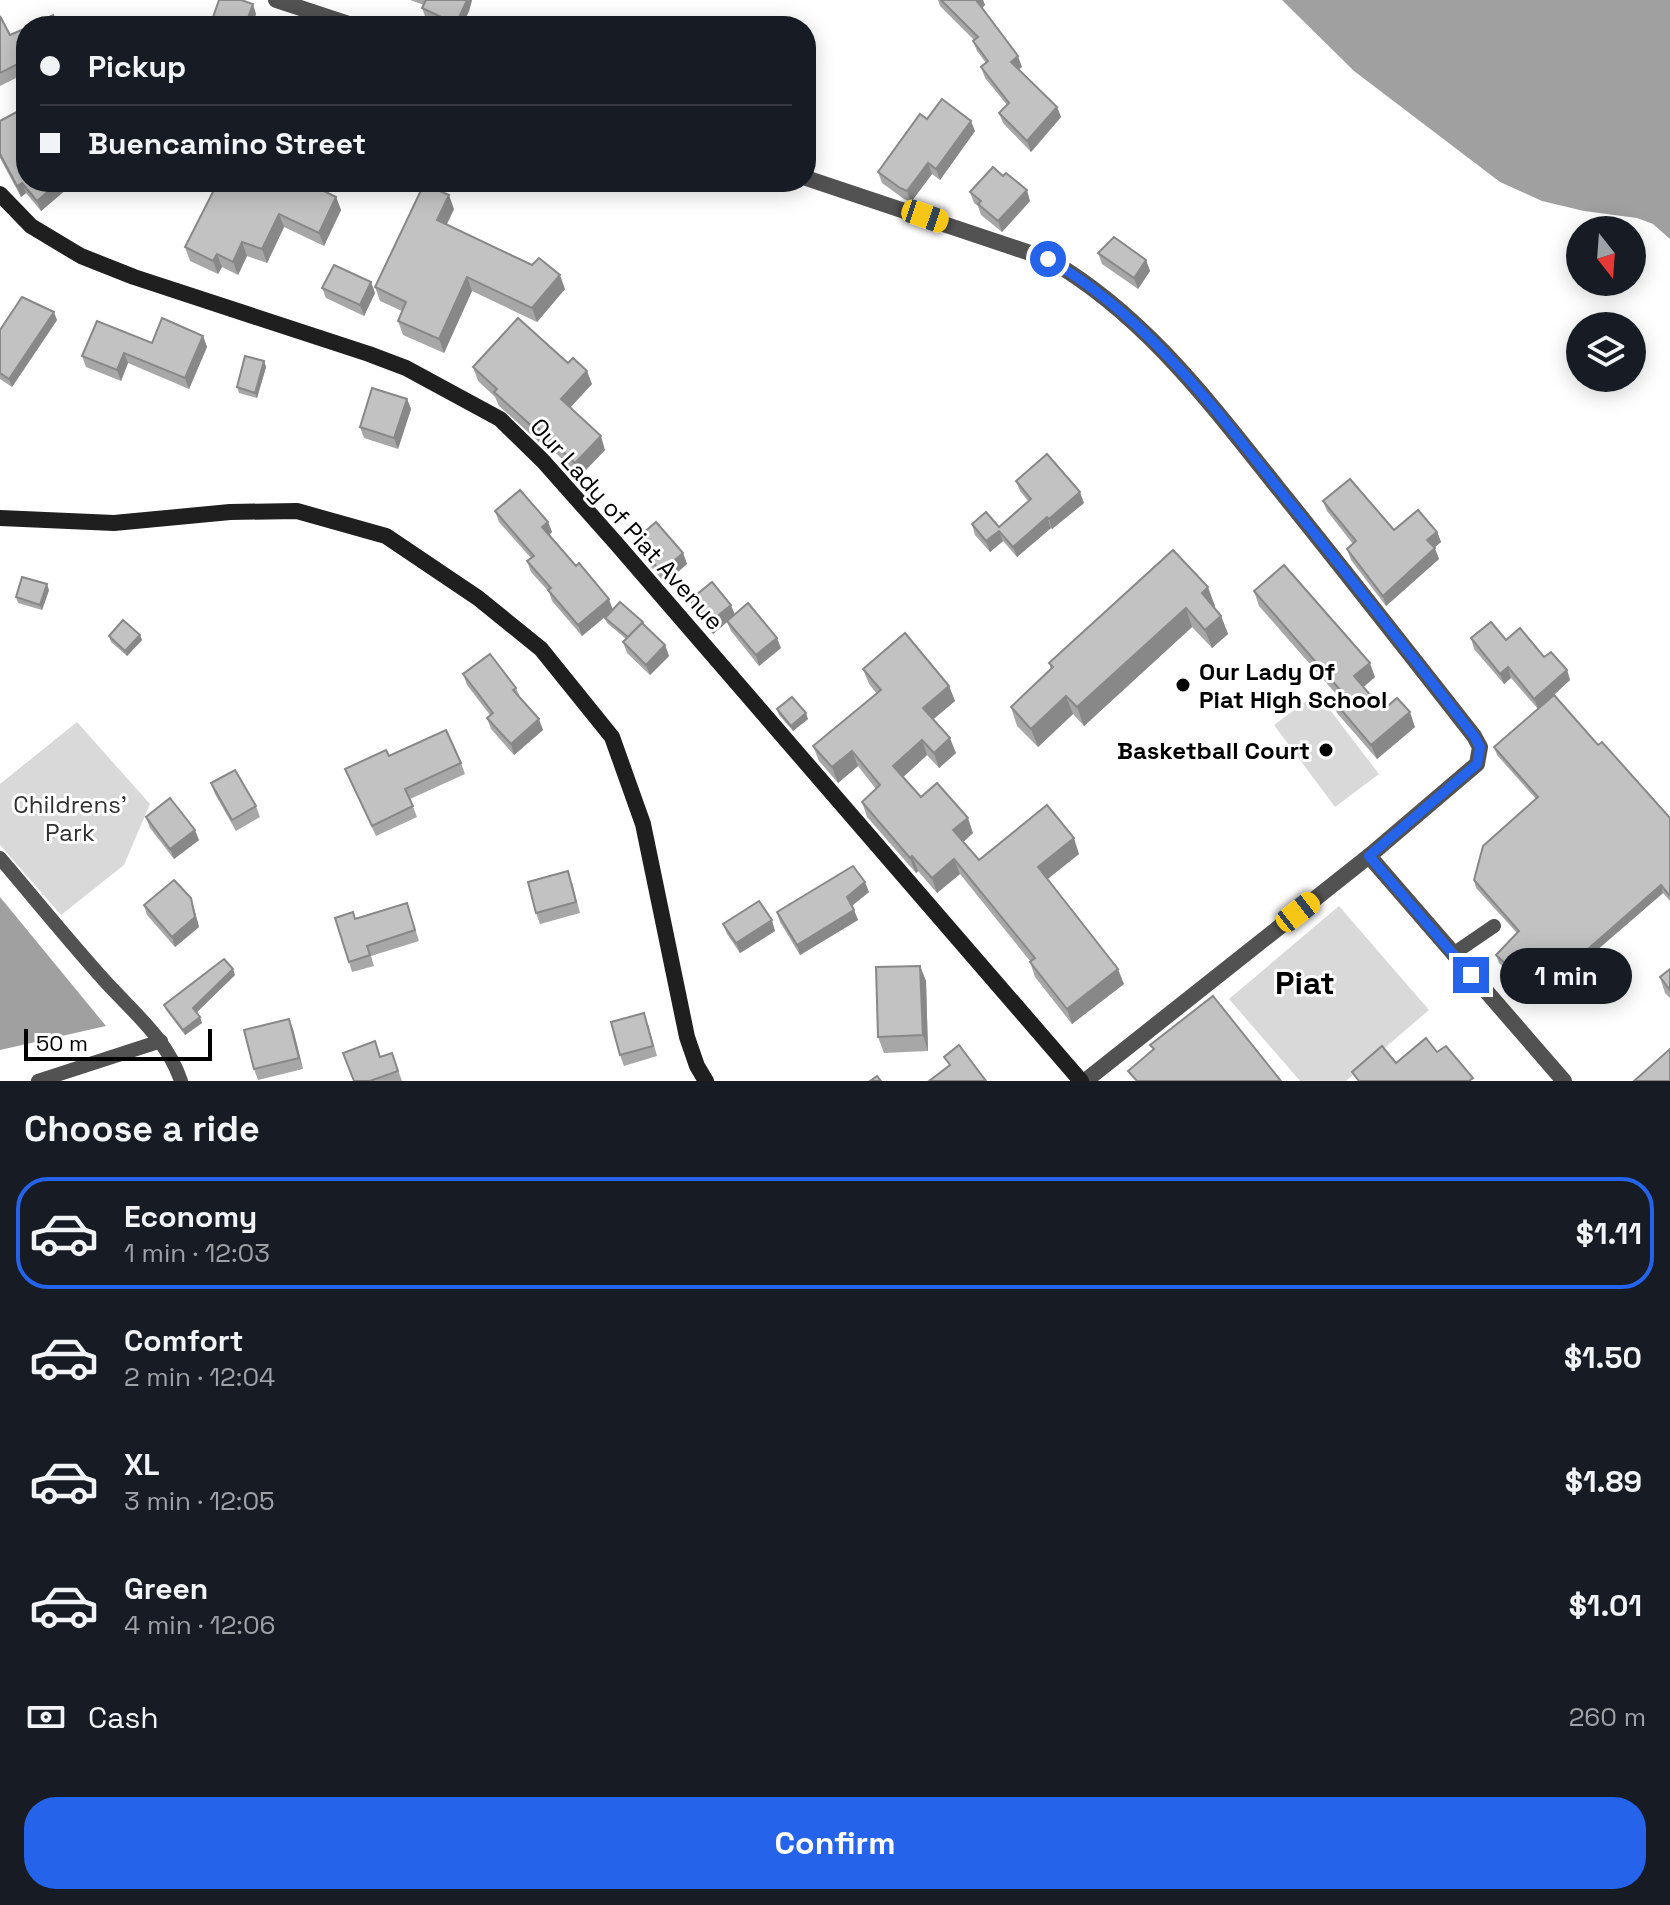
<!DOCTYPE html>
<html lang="en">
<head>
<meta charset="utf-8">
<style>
	body { margin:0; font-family:"Space Grotesk",sans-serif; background:#20242c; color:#f1f3f6; height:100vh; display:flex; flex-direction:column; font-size:30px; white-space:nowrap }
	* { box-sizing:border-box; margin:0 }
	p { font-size:26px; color:#9ea1a6 }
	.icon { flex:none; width:44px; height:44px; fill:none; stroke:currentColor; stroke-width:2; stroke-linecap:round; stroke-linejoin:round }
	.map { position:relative; height:1081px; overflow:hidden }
	.details { display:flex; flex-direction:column; background:#171b24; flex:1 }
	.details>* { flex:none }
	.top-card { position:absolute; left:16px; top:16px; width:800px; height:176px; border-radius:32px; box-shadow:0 4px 20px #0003; display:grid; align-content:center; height:176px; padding:0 24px; background:#171b24 }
	.needle { width:52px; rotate:163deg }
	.buttons { position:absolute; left:1566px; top:216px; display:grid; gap:16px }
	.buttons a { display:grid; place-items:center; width:80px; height:80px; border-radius:50%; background:#171b24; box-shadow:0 4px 20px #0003; font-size:40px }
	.scale { position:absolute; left:24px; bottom:20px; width:188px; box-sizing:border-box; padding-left:8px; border:4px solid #000; border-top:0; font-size:22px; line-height:28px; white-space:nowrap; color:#000; -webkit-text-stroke:6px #fff; paint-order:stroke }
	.end { position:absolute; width:36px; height:36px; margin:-18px; border:10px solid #2563eb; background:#fff; box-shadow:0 0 0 4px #fff }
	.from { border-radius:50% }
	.bubble { position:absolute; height:56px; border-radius:28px; background:#171b24; box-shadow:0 4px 20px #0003; font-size:26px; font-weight:700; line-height:56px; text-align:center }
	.car { position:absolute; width:24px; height:48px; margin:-24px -12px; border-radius:10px; box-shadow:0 0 6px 2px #0007; background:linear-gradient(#f5c518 24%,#345 0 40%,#f5c518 0 76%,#345 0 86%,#f5c518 0) }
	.top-card b { display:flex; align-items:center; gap:28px; height:76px; font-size:30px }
	.top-card b+b { border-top:2px solid #363941 }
	.top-card i { width:20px; height:20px; background:#f1f3f6 }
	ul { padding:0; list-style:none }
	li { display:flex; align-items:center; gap:24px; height:112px; margin:0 16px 12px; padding:0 8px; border:4px solid transparent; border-radius:32px }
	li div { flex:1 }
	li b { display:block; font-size:30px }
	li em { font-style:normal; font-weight:700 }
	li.current { border-color:#2563eb }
	li>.icon { width:72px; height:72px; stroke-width:1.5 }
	h2 { padding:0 24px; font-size:36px; line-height:96px }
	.pay { display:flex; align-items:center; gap:20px; height:88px; padding:0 24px; font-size:30px }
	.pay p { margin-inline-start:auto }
	.button { display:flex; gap:16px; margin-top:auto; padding:16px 24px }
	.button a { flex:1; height:92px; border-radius:32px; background:#2563eb; color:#fff; font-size:32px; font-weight:700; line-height:92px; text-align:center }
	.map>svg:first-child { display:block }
	.green { fill:#d9d9d9 }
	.water { fill:#a0a0a0 }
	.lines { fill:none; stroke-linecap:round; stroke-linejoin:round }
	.lane { stroke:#525252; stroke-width:14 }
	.street { stroke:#525252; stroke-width:16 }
	.secondary { stroke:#1f1f1f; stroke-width:16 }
	.wall { fill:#a7a7a7 }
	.shaded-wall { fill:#888 }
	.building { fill:#c2c2c2; stroke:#888; stroke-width:2 }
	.route { stroke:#2563eb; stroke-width:10 }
	.poi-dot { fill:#000; stroke:#fff; stroke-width:3 }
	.labels { text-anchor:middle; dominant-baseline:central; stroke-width:6; stroke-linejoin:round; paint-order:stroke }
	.street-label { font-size:24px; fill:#000; stroke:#fff }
	.poi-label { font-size:24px; font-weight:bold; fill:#000; stroke:#fff; text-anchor:start }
	.park-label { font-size:24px; fill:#303030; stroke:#fff }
	.district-label { font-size:32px; font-weight:bold; fill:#000; stroke:#fff }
</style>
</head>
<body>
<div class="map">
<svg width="1670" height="1081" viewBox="0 0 1670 1081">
	<rect width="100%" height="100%" fill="#fff"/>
	<g class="green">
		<path d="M1317 693 1379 774 1335 807 1274 725Z"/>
		<path d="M77 722 150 804 124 865 61 915 0 845V784Z"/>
		<path d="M1339 906 1429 1010 1346 1081H1300L1229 999Z"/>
	</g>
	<g class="water">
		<path d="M1282 0H1670V239L1653 224 1637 218 1584 211 1542 201 1500 182 1354 71Z"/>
		<path d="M0 897 106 1026 0 1050Z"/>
	</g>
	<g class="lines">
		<g class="lane">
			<path d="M0 858C34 898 68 940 104 980 133 1012 167 1039 181 1081"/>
			<path d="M1453 954 1494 926"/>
			<path d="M38 1081 161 1041"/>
		</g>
		<g class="street">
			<path d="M276 0 355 26"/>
			<path d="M806 178 1048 259C1144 314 1210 403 1278 488 1344 570 1409 653 1474 736L1480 747 1477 764 1369 856 1085 1081"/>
			<path d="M1369 856 1564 1081"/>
		</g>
		<g class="secondary">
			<path d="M0 194 31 226 81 256 134 277 369 354 406 368 500 419 543 461 615 542 1081 1081"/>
			<path d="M0 518 114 523 230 512 297 511 386 536 478 598 541 649 612 737 643 824 687 1037 697 1066 706 1081"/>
		</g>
	</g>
	<g class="wall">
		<path d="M410 0H472L469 11 462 26H446L425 16 422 8 424 5Z"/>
		<path d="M938 0H983L985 5 982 8 1022 67 1019 69 1057 107 1061 117 1031 152 1003 123 999 113 1007 105 985 78 981 67 986 63 977 51 973 41 974 40 940 6Z"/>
		<path d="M0 16 10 35 26 28V73L0 86Z"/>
		<path d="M927 119 975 131 940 180 932 174 911 202 904 199 882 183 878 172Z"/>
		<path d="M0 121 26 182H66L68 188 41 211 26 193 21 197 0 158Z"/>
		<path d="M218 182 336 197 341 210 324 246 284 227 267 263 247 256 238 275 222 267 218 274 190 261 185 247Z"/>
		<path d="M970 192 1030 201 1002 232 981 215 978 206 974 203Z"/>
		<path d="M454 209 447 224 565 289 537 322 472 291 444 353 403 335 398 321 402 311 380 301 375 287Z"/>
		<path d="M1098 253 1146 260 1150 271 1138 289 1102 264Z"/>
		<path d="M371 282 375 293 364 316 326 298 322 288Z"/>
		<path d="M57 320 12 387 0 379V330Z"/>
		<path d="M203 336 207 347 189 389 128 363 121 381 86 367 82 356 152 343Z"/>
		<path d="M264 361 266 367 257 398 239 393 237 387Z"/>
		<path d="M473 367 592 384 570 408 605 450 580 476 541 439 539 442 499 406 495 397 478 381Z"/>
		<path d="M407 399 411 409 398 449 364 438 360 427Z"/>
		<path d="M1016 481 1084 503 1052 529 1051 528 1017 557 1003 541 990 552 975 535 972 524 999 527 1028 501 1020 491Z"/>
		<path d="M1323 501 1394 530 1437 532 1441 542 1434 548 1439 559 1386 606 1351 560 1347 549 1353 544 1327 511Z"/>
		<path d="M495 511 548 522 552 532 549 535 613 609 643 622 644 625 665 645 669 656 650 675 627 653 623 642 626 639 607 623 605 618 611 612 582 636 552 601 549 592 531 572 527 561 531 558 499 522Z"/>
		<path d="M634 541 683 553 687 564 665 583 638 552Z"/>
		<path d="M1173 550 1215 606 1214 607 1221 616 1228 634 1212 648 1192 627 1084 726 1073 714 1038 747 1017 726 1011 707 1051 669 1049 663Z"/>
		<path d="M49 590 42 610 18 603 16 597Z"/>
		<path d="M1254 591 1375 677 1363 687 1383 710 1415 727 1377 759 1337 713 1332 699 1337 695 1259 606Z"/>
		<path d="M690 600 735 614 781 648 759 666 731 631 727 622 713 634 693 611Z"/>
		<path d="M140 635 142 640 127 656 111 642 109 636Z"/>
		<path d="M1471 638 1506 640 1544 657 1567 670 1570 680 1554 695 1598 745 1670 818V901L1663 893 1582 963 1546 966 1525 987 1499 963 1496 955 1517 933 1476 888 1474 880 1536 799 1497 755 1494 747 1538 709 1511 678 1504 684 1474 649Z"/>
		<path d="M863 669 949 686 955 701 933 719 956 753 939 768 927 755 903 777 921 797 973 833 963 842 979 860 1079 854 1047 879 1124 984 1072 1024 1035 977 1030 962V961L960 874 937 893 918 871 916 873 867 817 862 802 876 789 858 766 838 783 819 761 813 746 877 694 869 684Z"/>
		<path d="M463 674 516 688 520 697 543 730 514 755 491 729 487 718 490 715 467 685Z"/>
		<path d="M777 709 808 719 793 731 779 715Z"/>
		<path d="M389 756 461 763 465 774 410 799 417 817 376 836 345 769Z"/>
		<path d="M211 783 256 806 260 817 236 831 215 794Z"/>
		<path d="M146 817 199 840 174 859 150 828Z"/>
		<path d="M572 882 580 913 540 924 536 913Z"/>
		<path d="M869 892 852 906 858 920 800 955 780 922 777 912Z"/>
		<path d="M407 903 419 941 371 956 374 966 352 972 349 962 356 919Z"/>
		<path d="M144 905 194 908 199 927 175 947 147 915Z"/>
		<path d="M723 924 775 931 740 953 727 934Z"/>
		<path d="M920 966 926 981 928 1051 884 1053 878 1037Z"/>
		<path d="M1670 969V998L1665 993 1660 977Z"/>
		<path d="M235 975 196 1013 202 1023 185 1035 166 1010 164 1005Z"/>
		<path d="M648 1024 657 1056 624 1066 620 1055Z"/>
		<path d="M293 1029 303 1069 258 1080 254 1069Z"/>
		<path d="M392 1053 402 1081H354L380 1057Z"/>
	</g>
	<g class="shaded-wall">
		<path d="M467 0H472L469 11 462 26H456V24Z"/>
		<path d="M976 0H983L985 5 979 11Z"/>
		<path d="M253 4 256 14 253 26H245Z"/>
		<path d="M1018 56 1022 67 1015 72 1011 62Z"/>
		<path d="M1057 107 1061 117 1031 152 1027 141Z"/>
		<path d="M971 121 975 131 940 180 936 169Z"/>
		<path d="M928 163 932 174 911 202 907 191Z"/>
		<path d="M59 182H66L68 188 41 211 37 201Z"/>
		<path d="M22 183 26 193 21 197 17 186Z"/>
		<path d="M1027 190 1030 201 1002 232 998 221Z"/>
		<path d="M449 195 454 209 442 234 437 220Z"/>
		<path d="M336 197 341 210 324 246 319 233Z"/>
		<path d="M279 214 284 227 267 263 262 249Z"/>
		<path d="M242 242 247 256 238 275 233 262Z"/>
		<path d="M217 254 222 267 218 274 213 261Z"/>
		<path d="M1146 260 1150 271 1138 289 1134 278Z"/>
		<path d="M560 275 565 289 537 322 532 308Z"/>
		<path d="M467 277 472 291 444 353 439 339Z"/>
		<path d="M371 282 375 293 364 316 360 305Z"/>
		<path d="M54 312 57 320 12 387 9 379Z"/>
		<path d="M203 336 207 347 189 389 185 378Z"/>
		<path d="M124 353 128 363 121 381 117 370Z"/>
		<path d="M264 361 266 367 257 398 255 393Z"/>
		<path d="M587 371 592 384 566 412 561 399Z"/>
		<path d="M407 399 411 409 398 449 394 438Z"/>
		<path d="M536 426 541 439 539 442 534 428Z"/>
		<path d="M601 436 605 450 580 476 575 463Z"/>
		<path d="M1080 492 1084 503 1052 529 1049 519Z"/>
		<path d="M1047 517 1051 528 1017 557 1013 547Z"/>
		<path d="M548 522 552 532 546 538 542 527Z"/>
		<path d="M999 531 1003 541 990 552 986 541Z"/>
		<path d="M1437 532 1441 542 1431 550 1427 540Z"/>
		<path d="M1435 548 1439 559 1386 606 1383 596Z"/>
		<path d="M683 553 687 564 665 583 661 572Z"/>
		<path d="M47 584 49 590 42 610 40 605Z"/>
		<path d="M1208 587 1215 606 1209 612 1202 593Z"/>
		<path d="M609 599 613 610 582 636 578 625Z"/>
		<path d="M731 605 735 615 713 634 709 623Z"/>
		<path d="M1186 608 1192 627 1084 726 1077 707Z"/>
		<path d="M1221 616 1228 634 1212 648 1205 630Z"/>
		<path d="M140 635 142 640 127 656 125 651Z"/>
		<path d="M777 638 781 648 759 666 756 655Z"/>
		<path d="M665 645 669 656 650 675 646 665Z"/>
		<path d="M1370 663 1375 677 1359 691 1354 676Z"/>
		<path d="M1508 667 1511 678 1504 684 1500 674Z"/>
		<path d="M1567 670 1570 680 1538 709 1534 699Z"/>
		<path d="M949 686 955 701 929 723 923 708Z"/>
		<path d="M1066 696 1073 714 1038 747 1031 729Z"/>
		<path d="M1410 712 1415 727 1377 759 1371 745Z"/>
		<path d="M806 713 808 719 793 731 791 726Z"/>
		<path d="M539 719 543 730 514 755 511 744Z"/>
		<path d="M950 738 956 753 939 768 934 753Z"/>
		<path d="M922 740 927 755 899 781 893 766Z"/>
		<path d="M852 751 858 766 838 783 832 767Z"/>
		<path d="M968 818 973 833 959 846 953 830Z"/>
		<path d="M195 830 199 840 174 859 170 849Z"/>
		<path d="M1074 838 1079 854 1044 882 1038 867Z"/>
		<path d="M912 856 918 871 916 873 910 858Z"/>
		<path d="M954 859 960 874 937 893 932 878Z"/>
		<path d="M865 882 869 892 850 907 847 897Z"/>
		<path d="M1661 885 1663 893 1582 963 1580 956Z"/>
		<path d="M191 898 199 927 175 947 172 937Z"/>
		<path d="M854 910 858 920 800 955 797 945Z"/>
		<path d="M772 920 775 931 740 953 736 943Z"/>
		<path d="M1543 958 1546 966 1525 987 1522 979Z"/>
		<path d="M920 966 926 981 928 1051 923 1035Z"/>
		<path d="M233 969 235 975 195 1014 193 1008Z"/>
		<path d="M1118 969 1124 984 1072 1024 1067 1009Z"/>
		<path d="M200 1017 202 1023 185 1035 183 1030Z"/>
		<path d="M289 1019 293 1029 303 1069 299 1058Z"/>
	</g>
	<g class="building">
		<path d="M219 0H241L253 4 245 26H210Z"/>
		<path d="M426 0H467L456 24 422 8Z"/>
		<path d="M941 0H976L1018 56 1011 62 1057 107 1027 141 999 113 1009 103 981 67 988 61 973 41 978 37Z"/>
		<path d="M53 15 58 26H31Z"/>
		<path d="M0 16 10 35 26 28V60L0 73Z"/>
		<path d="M942 99 971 121 936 169 928 163 907 191 900 188 878 172 920 114 927 119Z"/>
		<path d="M26 107V182H59L37 201 22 183 17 186 0 154V121Z"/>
		<path d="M993 167 1003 176 1006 173 1027 190 998 221 978 204 981 201 970 192Z"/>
		<path d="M218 182H306L336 197 319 233 279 214 262 249 242 242 233 262 217 254 213 261 185 247Z"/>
		<path d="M424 184 449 195 437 220 532 265 539 258 560 275 532 308 467 277 439 339 398 321 406 302 375 287Z"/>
		<path d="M1114 237 1146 260 1134 278 1098 253Z"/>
		<path d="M334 265 371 282 360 305 322 288Z"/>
		<path d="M22 297 54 312 9 379 0 373V330Z"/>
		<path d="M162 318 203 336 185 378 124 353 117 370 82 356 97 321 152 343Z"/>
		<path d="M518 318 568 363 573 358 587 371 561 399 601 436 575 463 536 426 534 428 494 392 497 389 473 367Z"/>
		<path d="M245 356 264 361 255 393 237 387Z"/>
		<path d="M372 388 407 399 394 438 360 427Z"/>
		<path d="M1047 454 1080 492 1049 519 1047 517 1013 547 999 531 986 541 972 524 986 512 999 527 1031 499 1016 481Z"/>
		<path d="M1350 479 1394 530 1418 510 1437 532 1427 540 1435 548 1383 596 1347 549 1356 541 1323 501Z"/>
		<path d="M520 490 548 522 542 527 576 566 579 563 609 599 578 625 548 590 551 588 527 561 534 556 495 511Z"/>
		<path d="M656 522 683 553 661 572 634 541Z"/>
		<path d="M1173 550 1208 587 1202 593 1221 616 1205 630 1186 608 1077 707 1066 696 1031 729 1011 707 1053 667 1049 663Z"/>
		<path d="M1284 565 1370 663 1354 676 1383 710 1397 698 1410 712 1371 745 1332 699 1341 691 1254 591Z"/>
		<path d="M22 577 47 584 40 605 16 597Z"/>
		<path d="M712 582 731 605 709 623 690 600Z"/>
		<path d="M620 602 643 622 628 637 605 618Z"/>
		<path d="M748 603 777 638 756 655 727 621Z"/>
		<path d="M123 620 140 635 125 651 109 636Z"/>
		<path d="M1491 622 1506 640 1520 628 1544 657 1551 652 1567 670 1534 699 1508 667 1500 674 1471 638Z"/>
		<path d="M642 623 665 645 646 665 623 642Z"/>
		<path d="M905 633 949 686 923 708 950 738 934 753 922 740 893 766 921 797 937 783 968 818 953 830 979 860 1047 805 1074 838 1038 867 1118 969 1067 1009 1030 962 1035 958 954 859 932 878 912 856 910 858 862 802 880 785 852 751 832 767 813 746 881 690 863 669Z"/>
		<path d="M490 654 516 688 513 690 539 719 511 744 487 718 493 713 463 674Z"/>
		<path d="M1554 695 1598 745 1602 742 1670 818V896L1661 885 1580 956 1543 958 1522 979 1496 955 1519 931 1474 880 1483 846 1538 797 1494 747Z"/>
		<path d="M792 697 806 713 791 726 777 709Z"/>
		<path d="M446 730 461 763 405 789 413 806 372 826 345 769 386 750 389 756Z"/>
		<path d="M235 770 256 806 232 820 211 783Z"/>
		<path d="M170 798 195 830 170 849 146 817Z"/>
		<path d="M853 866 865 882 847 897 854 910 797 945 777 912Z"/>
		<path d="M568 871 576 902 536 913 528 882Z"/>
		<path d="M174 880 191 898 195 917 172 937 144 905Z"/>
		<path d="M759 901 772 920 736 943 723 924Z"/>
		<path d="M407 903 415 930 367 946 370 955 349 962 335 918 353 912 355 919Z"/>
		<path d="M224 959 233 969 193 1008 200 1017 183 1030 164 1005Z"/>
		<path d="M920 966 923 1035 878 1037 876 967Z"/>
		<path d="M1670 969V990L1660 977Z"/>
		<path d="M1213 996 1281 1081H1137L1128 1071 1154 1049 1150 1045Z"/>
		<path d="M644 1013 653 1046 620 1055 611 1022Z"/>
		<path d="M289 1019 299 1058 254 1069 244 1030Z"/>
		<path d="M1426 1038 1437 1052 1446 1046 1473 1078 1469 1081H1359L1352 1072 1382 1046 1396 1063Z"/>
		<path d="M375 1041 380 1057 392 1053 398 1071 370 1081H354L343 1053Z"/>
		<path d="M959 1045 986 1081H929L950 1065 944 1057Z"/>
		<path d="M1670 1049V1081H1634Z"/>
		<path d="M877 1076 881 1081H870Z"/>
	</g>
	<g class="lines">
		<path class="route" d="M1048 259C1145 315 1213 406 1282 493 1347 573 1410 654 1474 736L1480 747 1477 764 1369 856 1471 975"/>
	</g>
	<g class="poi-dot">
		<circle cx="1183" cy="685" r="8"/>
		<circle cx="1326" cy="750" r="8"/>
	</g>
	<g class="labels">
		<g class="street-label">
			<text transform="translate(627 524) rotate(48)">Our Lady of Piat Avenue</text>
		</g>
		<g class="poi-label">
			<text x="1199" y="671">Our Lady Of<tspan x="1199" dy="28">Piat High School</tspan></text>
			<text x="1310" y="750" text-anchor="end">Basketball Court</text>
		</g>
		<g class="park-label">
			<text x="70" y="804">Childrens'<tspan x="70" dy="28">Park</tspan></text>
		</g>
		<g class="district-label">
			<text x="1305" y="983">Piat</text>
		</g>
	</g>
</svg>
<div class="buttons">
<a><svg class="needle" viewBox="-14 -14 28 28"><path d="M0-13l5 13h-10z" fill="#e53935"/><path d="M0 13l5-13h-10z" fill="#9ea1a6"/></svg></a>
<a><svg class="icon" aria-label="layers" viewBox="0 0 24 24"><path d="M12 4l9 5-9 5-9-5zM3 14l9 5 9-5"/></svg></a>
</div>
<div class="scale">50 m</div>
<i class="end from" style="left:1048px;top:259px"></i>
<i class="end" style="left:1471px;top:975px"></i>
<div class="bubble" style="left:1500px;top:948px;width:132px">1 min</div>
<i class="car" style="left:925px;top:216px;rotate:109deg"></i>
<i class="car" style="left:1298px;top:912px;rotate:52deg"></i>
<div class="top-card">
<b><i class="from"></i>Pickup</b>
<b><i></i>Buencamino Street</b>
</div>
</div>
<section class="details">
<h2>Choose a ride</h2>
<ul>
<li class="current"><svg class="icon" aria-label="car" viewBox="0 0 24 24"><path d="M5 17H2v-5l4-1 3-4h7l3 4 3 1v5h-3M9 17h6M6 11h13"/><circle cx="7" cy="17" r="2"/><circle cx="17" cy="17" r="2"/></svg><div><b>Economy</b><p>1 min · 12:03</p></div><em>$1.11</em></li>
<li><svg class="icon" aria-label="car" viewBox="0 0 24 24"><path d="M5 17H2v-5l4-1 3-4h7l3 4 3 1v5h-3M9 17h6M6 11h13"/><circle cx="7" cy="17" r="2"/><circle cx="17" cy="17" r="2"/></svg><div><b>Comfort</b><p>2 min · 12:04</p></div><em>$1.50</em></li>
<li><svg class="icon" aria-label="car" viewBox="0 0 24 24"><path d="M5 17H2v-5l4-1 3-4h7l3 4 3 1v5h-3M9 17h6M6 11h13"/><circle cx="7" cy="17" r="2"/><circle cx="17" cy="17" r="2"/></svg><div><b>XL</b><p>3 min · 12:05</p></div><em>$1.89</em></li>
<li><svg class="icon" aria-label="car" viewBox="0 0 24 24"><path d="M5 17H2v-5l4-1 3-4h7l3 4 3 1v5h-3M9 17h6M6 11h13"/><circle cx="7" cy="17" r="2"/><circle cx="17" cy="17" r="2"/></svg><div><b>Green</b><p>4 min · 12:06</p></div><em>$1.01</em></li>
</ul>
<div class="pay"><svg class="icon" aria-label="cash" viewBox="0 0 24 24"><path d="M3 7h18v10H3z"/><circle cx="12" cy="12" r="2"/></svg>Cash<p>260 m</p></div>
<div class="button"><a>Confirm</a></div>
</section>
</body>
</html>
